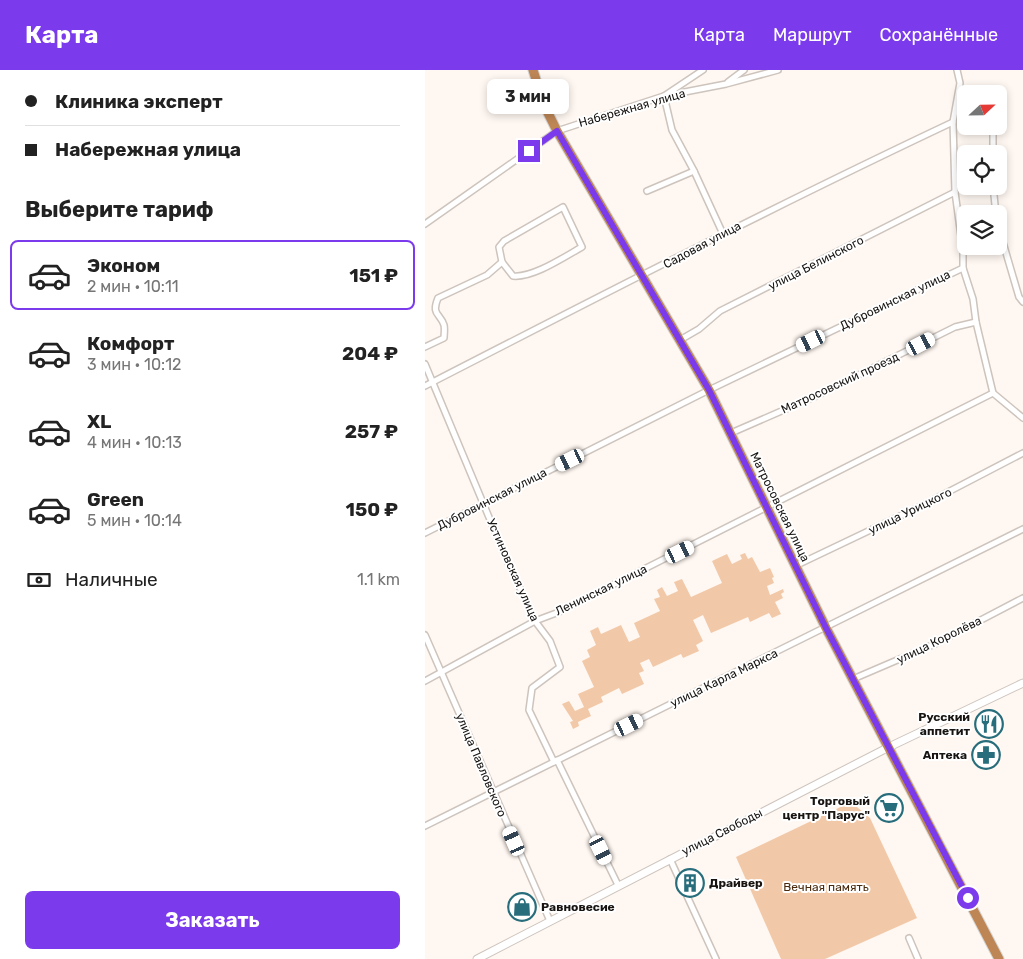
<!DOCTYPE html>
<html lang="ru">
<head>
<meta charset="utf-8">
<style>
	body { margin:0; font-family:Rubik,sans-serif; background:#f2f2f2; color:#222; height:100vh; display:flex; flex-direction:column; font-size:19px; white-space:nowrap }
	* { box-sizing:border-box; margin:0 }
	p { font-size:16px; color:#767676 }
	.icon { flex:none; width:28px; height:28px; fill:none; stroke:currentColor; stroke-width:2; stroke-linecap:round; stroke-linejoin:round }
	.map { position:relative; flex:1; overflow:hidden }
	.details { display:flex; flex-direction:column; background:#fff; width:425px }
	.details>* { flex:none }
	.banner { display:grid; align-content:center; height:110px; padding:0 25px; background:#fff }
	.needle { width:32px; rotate:68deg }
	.tools { position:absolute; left:532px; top:15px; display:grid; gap:10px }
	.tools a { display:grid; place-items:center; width:50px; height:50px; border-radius:8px; background:#fff; box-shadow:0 2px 8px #0003; font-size:25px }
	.end { position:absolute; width:22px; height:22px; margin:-11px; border:6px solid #7c3aed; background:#fff; box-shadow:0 0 0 2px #fff }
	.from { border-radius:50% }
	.bubble { position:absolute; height:35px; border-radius:8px; background:#fff; box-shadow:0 2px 8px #0003; font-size:16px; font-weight:700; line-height:35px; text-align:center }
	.car { position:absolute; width:15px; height:30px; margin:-15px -8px; border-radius:6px; box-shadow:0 0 4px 1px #0007; background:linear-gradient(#fff 24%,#345 0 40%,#fff 0 76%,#345 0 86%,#fff 0) }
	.banner b { display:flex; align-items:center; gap:18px; height:48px; font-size:19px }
	.banner b+b { border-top:1px solid #e0e0e0 }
	.banner i { width:12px; height:12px; background:#222 }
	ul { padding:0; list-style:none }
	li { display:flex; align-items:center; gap:15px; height:70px; margin:0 10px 8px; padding:0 15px; border:2px solid transparent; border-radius:8px }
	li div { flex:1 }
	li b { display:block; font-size:19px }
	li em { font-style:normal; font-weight:700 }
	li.current { border-color:#7c3aed }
	li>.icon { width:45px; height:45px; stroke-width:1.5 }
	h2 { padding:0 25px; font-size:22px; line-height:60px }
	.pay { display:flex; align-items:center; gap:12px; height:55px; padding:0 25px; font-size:19px }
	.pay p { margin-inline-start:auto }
	.cta { display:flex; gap:10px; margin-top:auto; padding:10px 25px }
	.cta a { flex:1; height:58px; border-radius:8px; background:#7c3aed; color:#fff; font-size:20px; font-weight:700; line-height:58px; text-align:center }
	header { display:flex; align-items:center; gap:30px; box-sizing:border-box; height:70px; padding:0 25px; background:#7c3aed; color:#fff }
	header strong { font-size:24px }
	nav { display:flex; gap:28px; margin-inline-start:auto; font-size:18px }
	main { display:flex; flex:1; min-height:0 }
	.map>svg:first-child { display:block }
	.green { fill:#f2c9a8 }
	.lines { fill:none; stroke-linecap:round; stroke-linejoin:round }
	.street-casing { stroke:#cdc4bd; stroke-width:8 }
	.secondary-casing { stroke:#cdc4bd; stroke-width:9 }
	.highway-casing { stroke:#d5d5d4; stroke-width:11 }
	.street { stroke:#fff; stroke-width:5 }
	.secondary { stroke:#fff; stroke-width:7 }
	.highway { stroke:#be8655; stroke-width:9 }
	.route { stroke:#7c3aed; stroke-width:6 }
	.labels { text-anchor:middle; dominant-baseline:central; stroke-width:4; stroke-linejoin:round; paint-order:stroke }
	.street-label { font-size:12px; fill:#171412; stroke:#fff }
	.poi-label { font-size:12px; font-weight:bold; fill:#171412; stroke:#fff; text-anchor:end }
	.park-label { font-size:12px; fill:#492a0e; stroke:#fff }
</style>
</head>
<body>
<header>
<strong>Карта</strong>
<nav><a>Карта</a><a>Маршрут</a><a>Сохранённые</a></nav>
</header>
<main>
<section class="details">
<div class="banner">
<b><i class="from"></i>Клиника эксперт</b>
<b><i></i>Набережная улица</b>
</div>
<h2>Выберите тариф</h2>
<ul>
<li class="current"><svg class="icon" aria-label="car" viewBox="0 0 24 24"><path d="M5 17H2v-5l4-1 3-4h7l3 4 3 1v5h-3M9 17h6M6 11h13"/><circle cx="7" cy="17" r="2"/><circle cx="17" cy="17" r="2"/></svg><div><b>Эконом</b><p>2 мин · 10:11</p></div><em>151 ₽</em></li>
<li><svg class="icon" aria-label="car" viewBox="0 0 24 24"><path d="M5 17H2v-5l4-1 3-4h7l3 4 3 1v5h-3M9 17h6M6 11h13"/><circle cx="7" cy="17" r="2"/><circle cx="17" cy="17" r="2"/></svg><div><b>Комфорт</b><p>3 мин · 10:12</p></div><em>204 ₽</em></li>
<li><svg class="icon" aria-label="car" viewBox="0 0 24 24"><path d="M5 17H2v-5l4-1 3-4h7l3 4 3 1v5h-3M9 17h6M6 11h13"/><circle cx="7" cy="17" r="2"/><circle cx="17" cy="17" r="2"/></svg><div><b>XL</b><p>4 мин · 10:13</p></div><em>257 ₽</em></li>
<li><svg class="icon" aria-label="car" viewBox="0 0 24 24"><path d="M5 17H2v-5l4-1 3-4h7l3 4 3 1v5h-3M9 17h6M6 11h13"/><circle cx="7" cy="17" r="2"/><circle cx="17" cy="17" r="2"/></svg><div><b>Green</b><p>5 мин · 10:14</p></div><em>150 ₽</em></li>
</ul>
<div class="pay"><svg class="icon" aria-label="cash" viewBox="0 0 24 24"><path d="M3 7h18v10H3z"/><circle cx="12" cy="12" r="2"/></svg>Наличные<p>1.1 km</p></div>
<div class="cta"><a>Заказать</a></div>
</section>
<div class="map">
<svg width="598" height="889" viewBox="0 0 598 889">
	<rect width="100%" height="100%" fill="#fff7f1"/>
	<g class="green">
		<path d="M320 483 323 489 327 487 335 502 345 498 349 507 347 508 349 513 342 516 345 525 358 519 359 522 356 524 358 528 350 532 356 544 347 548 344 543 325 552 323 547 286 563 278 545 268 550 278 571 271 575 274 581 258 588 256 584 228 597 224 589 215 593 219 601 214 603 219 614 197 624 194 618 176 627 178 632 163 639 166 646 153 652 154 656 148 659 145 652 148 651 137 634 144 631 150 641 159 637 153 624 169 617 157 591 165 587 162 580 171 575 165 561 173 557 176 564 196 555 204 572 215 567 209 553 235 541 229 529 235 527 232 520 237 517 242 526 253 521 249 512 257 509 266 527 297 513 287 491 302 484 307 494 317 489 315 485Z"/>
		<path d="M426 732 445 748 492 848 400 889H356L311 787Z"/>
	</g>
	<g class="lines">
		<defs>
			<g id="street">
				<path d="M278 0 239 26 247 60 269 101 298 164"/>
				<path d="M532 0 535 13 528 52 530 122 538 181V198L548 229 551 252 568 323 598 348"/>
				<path d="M303 12 319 0"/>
				<path d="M568 84V58"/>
				<path d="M568 116 571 144"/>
				<path d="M222 121 269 101"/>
				<path d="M138 137 157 177C139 187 108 208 88 206L77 192 74 177 79 171Z"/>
				<path d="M0 154 132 61 239 26 301 14 353 0"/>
				<path d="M574 159 594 227 598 232"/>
				<path d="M255 270 274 259 295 241 530 122"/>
				<path d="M0 277 19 268C19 265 20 259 19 255 15 243 6 245 13 228L62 205 77 192"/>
				<path d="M0 294 81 488 110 551 125 571 135 597 107 618 104 640 129 692"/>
				<path d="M0 316C175 226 350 136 528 52"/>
				<path d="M306 363 391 326 530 257 551 252"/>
				<path d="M0 463 284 320 538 198"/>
				<path d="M370 496 500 434 598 383"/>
				<path d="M0 565 125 851"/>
				<path d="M428 609 512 573 598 528"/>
				<path d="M0 611 110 551 134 542 568 323"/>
				<path d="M132 690 193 815"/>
				<path d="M0 756 598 459"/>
				<path d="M245 789 291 889"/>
				<path d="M484 868 493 889"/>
			</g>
			<path id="secondary" d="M52 889 464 677 598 613"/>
			<path id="highway" d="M108 0 119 35 132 61 284 320 401 558 574 889"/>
		</defs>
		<use href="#street" class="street-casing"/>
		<use href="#secondary" class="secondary-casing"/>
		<use href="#highway" class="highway-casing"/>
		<use href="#street" class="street"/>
		<use href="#secondary" class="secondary"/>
		<use href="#highway" class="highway"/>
	</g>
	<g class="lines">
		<path class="route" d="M104 81 132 61 284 320 401 558 543 828"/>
	</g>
	<defs>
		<symbol id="restaurant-ring" viewBox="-11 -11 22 22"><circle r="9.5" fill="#fff" stroke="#276d7b" stroke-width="1.5"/><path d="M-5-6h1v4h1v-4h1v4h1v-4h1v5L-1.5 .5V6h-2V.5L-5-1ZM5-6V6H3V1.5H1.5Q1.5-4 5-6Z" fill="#276d7b"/></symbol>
		<symbol id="pharmacy-ring" viewBox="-11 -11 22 22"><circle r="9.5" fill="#fff" stroke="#276d7b" stroke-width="1.5"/><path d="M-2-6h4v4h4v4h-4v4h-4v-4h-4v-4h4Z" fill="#276d7b"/></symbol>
		<symbol id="supermarket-ring" viewBox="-11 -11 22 22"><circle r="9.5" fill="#fff" stroke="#276d7b" stroke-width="1.5"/><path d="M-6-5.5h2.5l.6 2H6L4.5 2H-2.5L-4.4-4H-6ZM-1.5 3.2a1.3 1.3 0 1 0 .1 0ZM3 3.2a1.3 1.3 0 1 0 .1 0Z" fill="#276d7b"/></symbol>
		<symbol id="building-ring" viewBox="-11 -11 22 22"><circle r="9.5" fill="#fff" stroke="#276d7b" stroke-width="1.5"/><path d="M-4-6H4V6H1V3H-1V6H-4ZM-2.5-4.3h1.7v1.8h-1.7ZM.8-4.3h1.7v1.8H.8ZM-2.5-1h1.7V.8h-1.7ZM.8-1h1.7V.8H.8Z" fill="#276d7b"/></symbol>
		<symbol id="shop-ring" viewBox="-11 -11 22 22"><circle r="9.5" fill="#fff" stroke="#276d7b" stroke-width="1.5"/><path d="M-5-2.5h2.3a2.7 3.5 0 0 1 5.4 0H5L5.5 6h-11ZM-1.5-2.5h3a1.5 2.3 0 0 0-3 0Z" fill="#276d7b"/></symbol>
	</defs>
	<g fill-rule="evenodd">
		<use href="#restaurant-ring" x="548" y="638" width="32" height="32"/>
		<use href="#pharmacy-ring" x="545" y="669" width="32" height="32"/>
		<use href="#supermarket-ring" x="448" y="722" width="32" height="32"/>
		<use href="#building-ring" x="249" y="797" width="32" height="32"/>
		<use href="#shop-ring" x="81" y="821" width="32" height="32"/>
	</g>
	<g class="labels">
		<g class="street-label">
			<text transform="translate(207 38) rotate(-16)">Набережная улица</text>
			<text transform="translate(277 175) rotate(-28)">Садовая улица</text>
			<text transform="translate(391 193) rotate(-27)">улица Белинского</text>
			<text transform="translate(470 230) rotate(-26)">Дубровинская улица</text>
			<text transform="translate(415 313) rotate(-25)">Матросовский проезд</text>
			<text transform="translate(67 429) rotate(-27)">Дубровинская улица</text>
			<text transform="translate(355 437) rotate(64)">Матросовская улица</text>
			<text transform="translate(485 441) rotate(-26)">улица Урицкого</text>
			<text transform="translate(88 500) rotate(66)">Устиновская улица</text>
			<text transform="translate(176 520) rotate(-26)">Ленинская улица</text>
			<text transform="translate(514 570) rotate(-26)">улица Королёва</text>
			<text transform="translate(299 608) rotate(-26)">улица Карла Маркса</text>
			<text transform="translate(56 695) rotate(67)">улица Павловского</text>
			<text transform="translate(297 762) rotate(-27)">улица Свободы</text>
		</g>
		<g class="poi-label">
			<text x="545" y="647">Русский<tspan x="545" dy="14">аппетит</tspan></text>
			<text x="542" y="685">Аптека</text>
			<text x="445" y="731">Торговый<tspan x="445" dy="14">центр "Парус"</tspan></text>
			<text x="284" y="813" text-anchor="start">Драйвер</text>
			<text x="116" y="837" text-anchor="start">Равновесие</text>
		</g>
		<g class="park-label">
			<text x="401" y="817">Вечная память</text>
		</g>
	</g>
</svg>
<div class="tools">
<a><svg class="needle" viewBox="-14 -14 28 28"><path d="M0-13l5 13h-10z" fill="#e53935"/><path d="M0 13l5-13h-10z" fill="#767676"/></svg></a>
<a><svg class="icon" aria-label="locate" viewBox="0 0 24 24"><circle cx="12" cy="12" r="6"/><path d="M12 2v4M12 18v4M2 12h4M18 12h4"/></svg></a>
<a><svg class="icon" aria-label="layers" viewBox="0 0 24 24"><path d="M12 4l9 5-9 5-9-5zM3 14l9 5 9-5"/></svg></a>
</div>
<i class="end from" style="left:543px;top:828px"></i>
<i class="end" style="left:104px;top:81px"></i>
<div class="bubble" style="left:62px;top:9px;width:82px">3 мин</div>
<i class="car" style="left:386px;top:271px;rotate:244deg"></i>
<i class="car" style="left:496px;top:274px;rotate:63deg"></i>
<i class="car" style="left:145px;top:390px;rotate:244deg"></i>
<i class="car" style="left:255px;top:482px;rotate:64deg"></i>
<i class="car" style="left:204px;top:655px;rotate:64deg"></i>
<i class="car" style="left:89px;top:771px;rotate:336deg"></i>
<i class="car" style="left:176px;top:780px;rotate:154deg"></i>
</div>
</main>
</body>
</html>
